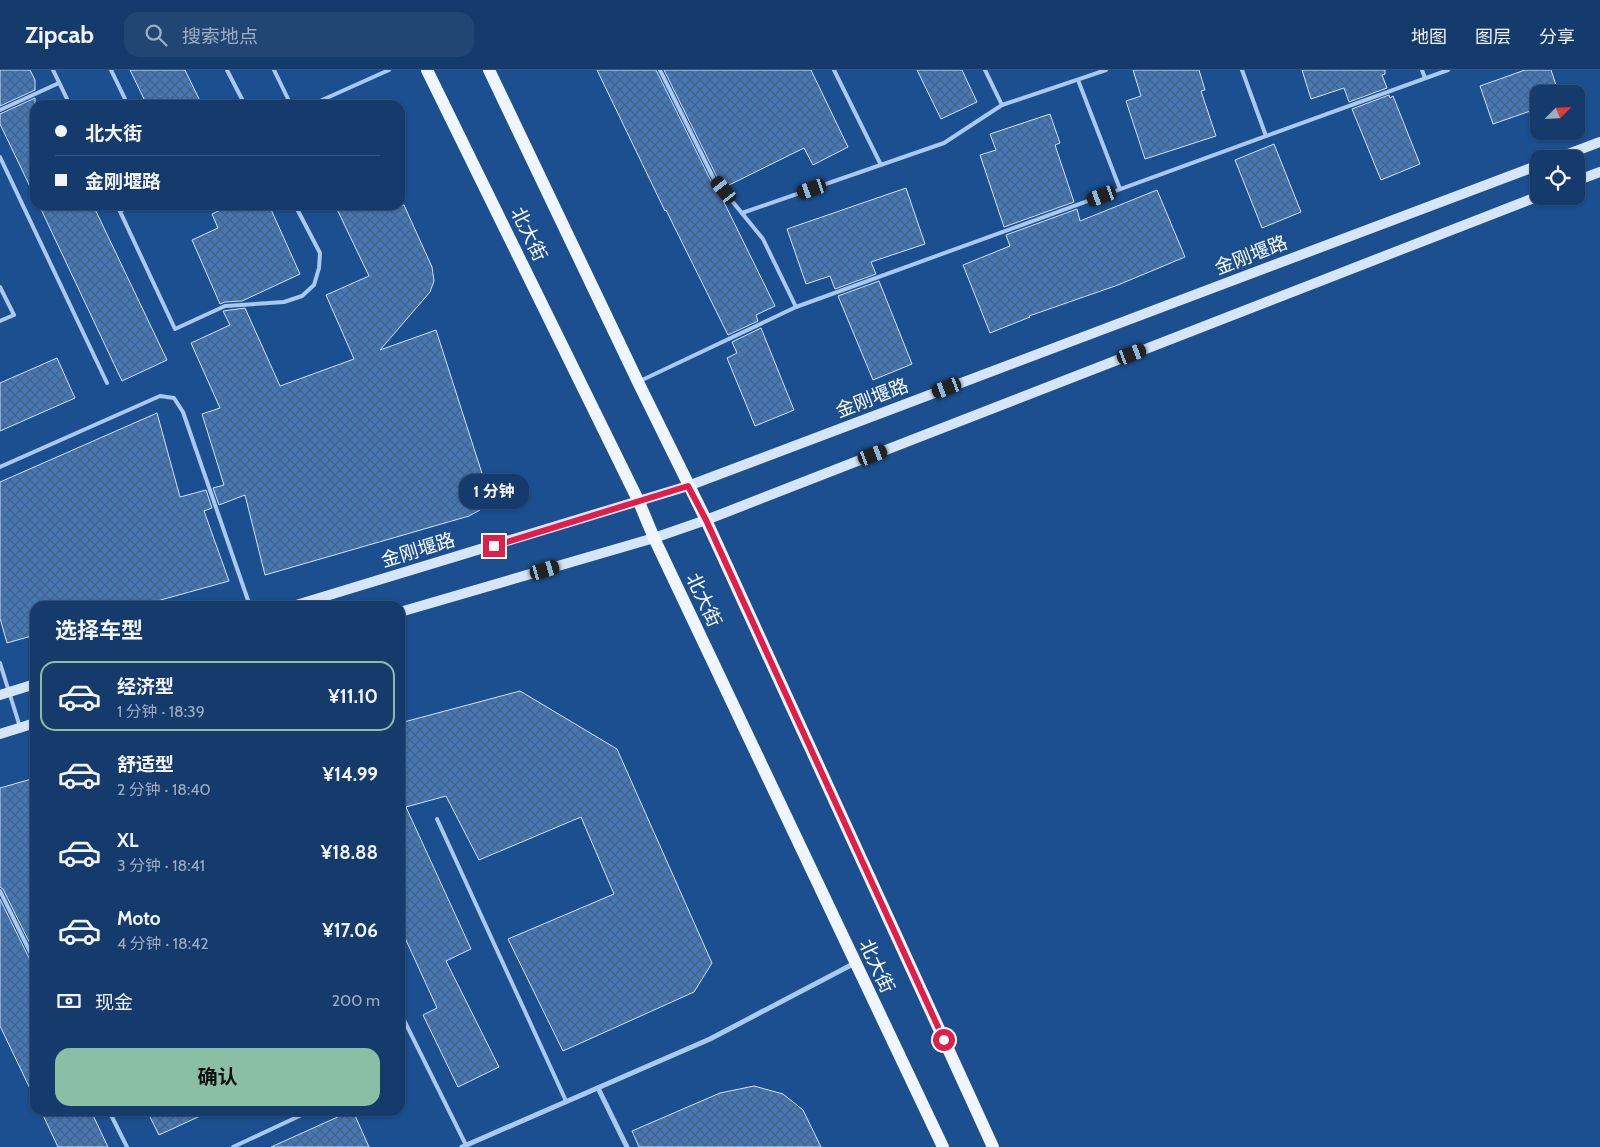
<!DOCTYPE html>
<html lang="zh">
<head>
<meta charset="utf-8">
<style>
	body { margin:0; font-family:Cabin,"Noto Sans SC",sans-serif; background:#214673; color:#f1f3f6; height:100vh; display:flex; flex-direction:column; font-size:19px; white-space:nowrap }
	* { box-sizing:border-box; margin:0 }
	p { font-size:16px; color:#9dadc1 }
	.icon { flex:none; width:28px; height:28px; fill:none; stroke:currentColor; stroke-width:2; stroke-linecap:round; stroke-linejoin:round }
	.map { position:relative; flex:1; overflow:hidden }
	.side { position:absolute; left:30px; top:531px; width:375px; height:515px; display:flex; flex-direction:column; background:#143b6b; border-radius:15px; box-shadow:0 1px 4px #0004,0 0 0 1px #33557e }
	.side>* { flex:none }
	.banner { position:absolute; left:30px; top:30px; width:375px; height:110px; border-radius:15px; box-shadow:0 1px 4px #0004,0 0 0 1px #33557e; display:grid; align-content:center; height:110px; padding:0 25px; background:#143b6b }
	.needle { width:32px; rotate:66deg }
	.buttons { position:absolute; left:1530px; top:15px; display:grid; gap:10px }
	.buttons a { display:grid; place-items:center; width:55px; height:55px; border-radius:10px; background:#143b6b; box-shadow:0 1px 4px #0004,0 0 0 1px #33557e; font-size:25px }
	.end { position:absolute; width:22px; height:22px; margin:-11px; border:6px solid #e11d48; background:#fff; box-shadow:0 0 0 2px #fff }
	.from { border-radius:50% }
	.bubble { position:absolute; height:35px; border-radius:15px; background:#143b6b; box-shadow:0 1px 4px #0004,0 0 0 1px #33557e; font-size:16px; font-weight:700; line-height:35px; text-align:center }
	.car { position:absolute; width:15px; height:30px; margin:-15px -8px; border-radius:6px; box-shadow:0 0 4px 1px #0007; background:linear-gradient(#222 24%,#8ab4d8 0 40%,#222 0 76%,#8ab4d8 0 86%,#222 0) }
	.banner b { display:flex; align-items:center; gap:18px; height:48px; font-size:19px }
	.banner b+b { border-top:1px solid #33557e }
	.banner i { width:12px; height:12px; background:#f1f3f6 }
	ul { padding:0; list-style:none }
	li { display:flex; align-items:center; gap:15px; height:70px; margin:0 10px 8px; padding:0 15px; border:2px solid transparent; border-radius:15px }
	li div { flex:1 }
	li b { display:block; font-size:19px }
	li em { font-style:normal; font-weight:700 }
	li.on { border-color:#8abfa5 }
	li>.icon { width:45px; height:45px; stroke-width:1.5 }
	h2 { padding:0 25px; font-size:22px; line-height:60px }
	.pay { display:flex; align-items:center; gap:12px; height:55px; padding:0 25px; font-size:19px }
	.pay p { margin-inline-start:auto }
	.primary-button { display:flex; gap:10px; margin-top:auto; padding:10px 25px }
	.primary-button a { flex:1; height:58px; border-radius:15px; background:#8abfa5; color:#111; font-size:20px; font-weight:700; line-height:58px; text-align:center }
	header { display:flex; align-items:center; gap:30px; box-sizing:border-box; height:70px; padding:0 25px; background:#143b6b; border-bottom:1px solid #33557e }
	header strong { font-size:24px }
	nav { display:flex; gap:28px; margin-inline-start:auto; font-size:18px }
	.search { width:350px; height:45px; background:#214673; display:flex; align-items:center; gap:12px; box-sizing:border-box; padding:0 18px; border-radius:15px; color:#9dadc1; font-size:19px }
	.map>svg:first-child { display:block }
	.building { fill:url(#building-cross-hatch); stroke:#cfe3fa }
	.lines { fill:none; stroke-linecap:round; stroke-linejoin:round }
	.lane { stroke:#a9c9ee; stroke-width:4 }
	.street { stroke:#a9c9ee; stroke-width:5 }
	.secondary { stroke:#d6e6fa; stroke-width:10 }
	.primary { stroke:#f0f6ff; stroke-width:12 }
	.route { stroke:#e11d48; stroke-width:6 }
	.labels { text-anchor:middle; dominant-baseline:central; stroke-width:4.5; stroke-linejoin:round; paint-order:stroke }
	.street-label { font-size:19px; fill:#fff; stroke:#1b4f8f }
</style>
</head>
<body>
<header>
<strong>Zipcab</strong>
<div class="search"><svg class="icon" aria-label="search" viewBox="0 0 24 24"><circle cx="10" cy="10" r="6"/><path d="M15 15l6 6"/></svg>搜索地点</div>
<nav><a>地图</a><a>图层</a><a>分享</a></nav>
</header>
<div class="map">
<svg width="1600" height="1077" viewBox="0 0 1600 1077">
	<defs>
		<pattern id="building-cross-hatch" width="8" height="8" patternUnits="userSpaceOnUse" patternTransform="scale(1.25)"><rect width="8" height="8" fill="#4478b7"/><path d="M0 0l8 8M0 8l8-8" fill="none" stroke="#486282"/></pattern>
	</defs>
	<rect width="100%" height="100%" fill="#1b4f8f"/>
	<g class="building">
		<path d="M0 0H30L35 10V20L0 36Z"/>
		<path d="M130 0H185L202 35H147Z"/>
		<path d="M597 0H656L711 111 718 120 775 236 756 245 758 251 728 265 666 140 665 141Z"/>
		<path d="M664 0H811L848 77 813 95 804 78 725 117 717 107Z"/>
		<path d="M917 0H962L977 32 941 49Z"/>
		<path d="M1133 0H1199L1205 20 1201 21 1216 66 1145 89 1126 31 1141 26Z"/>
		<path d="M1302 0H1385V4L1382 5 1387 18 1349 32 1344 18 1311 29Z"/>
		<path d="M1525 0H1551L1559 24H1539V38L1493 54 1480 16Z"/>
		<path d="M1389 25 1390 28 1393 26 1420 94 1381 110 1352 39Z"/>
		<path d="M35 28V127L0 54V44Z"/>
		<path d="M1050 44 1060 73 1055 75 1074 132 1004 157 980 85 996 80 990 64Z"/>
		<path d="M1274 74 1301 142 1262 158 1235 90Z"/>
		<path d="M906 118 925 174 871 192 876 204 835 219 830 206 806 214 787 159Z"/>
		<path d="M1157 120 1185 187 1118 215 1029 246 1030 247 990 263 963 195 1010 176 1006 165 1077 139 1080 151Z"/>
		<path d="M39 135H93L167 290 122 311Z"/>
		<path d="M231 135H269L300 204 242 231 225 232 220 234 192 170 218 158 212 144Z"/>
		<path d="M335 135H404L432 197 434 211 430 222 380 280 436 260 487 419 488 430 480 440 469 446 265 505 245 425 219 435 213 418 224 415 202 344 220 338 191 273 230 255 223 241 245 238 280 316 354 289 326 225 369 206Z"/>
		<path d="M879 211 912 294 873 310 838 226Z"/>
		<path d="M761 258 794 340 755 356 727 288 737 283 732 272Z"/>
		<path d="M57 288 75 328 0 361V313Z"/>
		<path d="M157 343 180 427 206 420 212 438 204 441 229 511 139 536H35V565L7 573 0 548V412Z"/>
		<path d="M520 621 617 679 712 893 694 922 563 981 508 869 614 824 581 747 479 790 446 726 406 737 471 879 446 891 499 997 458 1017 423 945 437 938 400 857V653Z"/>
		<path d="M35 708V884L3 819 0 817V718Z"/>
		<path d="M0 829 32 894 35 896V1029L0 956Z"/>
		<path d="M754 1016 783 1024 803 1040 821 1077H639L632 1061 720 1023Z"/>
		<path d="M41 1041H91L108 1077H58Z"/>
		<path d="M147 1041H211L159 1065Z"/>
		<path d="M351 1041H353L369 1077H271Z"/>
	</g>
	<g class="lines">
		<g class="lane">
			<path d="M53 0 70 35"/>
			<path d="M111 0 128 35"/>
			<path d="M227 0 245 35"/>
			<path d="M274 0 291 35"/>
			<path d="M660 0 714 109 763 169 796 237"/>
			<path d="M834 0 881 95"/>
			<path d="M985 0 1002 35"/>
			<path d="M1242 0 1266 66"/>
			<path d="M1422 0 1425 8"/>
			<path d="M1078 10 1120 119"/>
			<path d="M311 35 389 0"/>
			<path d="M0 40 59 13"/>
			<path d="M0 87 107 313"/>
			<path d="M117 135 175 259 225 236 284 232 302 226 314 215 319 198 320 183 295 135"/>
			<path d="M120 141 133 135"/>
			<path d="M742 143 944 73 1002 35 1106 0"/>
			<path d="M0 217 14 245 0 251"/>
			<path d="M640 311 796 237 1448 0"/>
			<path d="M0 397 160 326 174 328 183 342 250 536"/>
			<path d="M0 593 20 657"/>
			<path d="M437 749 566 1031"/>
			<path d="M0 821 35 892"/>
			<path d="M400 942 466 1075"/>
			<path d="M109 1041 127 1077"/>
			<path d="M233 1077 310 1041"/>
		</g>
		<g class="street">
			<path d="M598 1018 627 1077"/>
			<path d="M462 1077 710 969 855 893"/>
		</g>
		<g class="secondary">
			<path d="M1555 89 1600 72"/>
			<path d="M1576 111 1600 102"/>
			<path d="M293 536 688 416 1539 95"/>
			<path d="M400 542 654 468 706 450 1539 126"/>
			<path d="M0 625 35 614"/>
			<path d="M0 664 35 653"/>
		</g>
		<g class="primary">
			<path d="M427 0 639 432 654 468 943 1077"/>
			<path d="M489 0 638 312 706 450 993 1077"/>
		</g>
	</g>
	<g class="lines">
		<path class="route" d="M494 476 688 416 706 450 944 970"/>
	</g>
	<g class="labels">
		<g class="street-label">
			<text transform="translate(529 164) rotate(64)">北大街</text>
			<text transform="translate(1251 185) rotate(-21)">金刚堰路</text>
			<text transform="translate(872 328) rotate(-21)">金刚堰路</text>
			<text transform="translate(418 480) rotate(-17)">金刚堰路</text>
			<text transform="translate(704 530) rotate(65)">北大街</text>
			<text transform="translate(877 896) rotate(65)">北大街</text>
		</g>
	</g>
</svg>
<div class="buttons">
<a><svg class="needle" viewBox="-14 -14 28 28"><path d="M0-13l5 13h-10z" fill="#e53935"/><path d="M0 13l5-13h-10z" fill="#9dadc1"/></svg></a>
<a><svg class="icon" aria-label="locate" viewBox="0 0 24 24"><circle cx="12" cy="12" r="6"/><path d="M12 2v4M12 18v4M2 12h4M18 12h4"/></svg></a>
</div>
<i class="end from" style="left:944px;top:970px"></i>
<i class="end" style="left:494px;top:476px"></i>
<div class="bubble" style="left:459px;top:404px;width:70px">1 分钟</div>
<i class="car" style="left:812px;top:119px;rotate:251deg"></i>
<i class="car" style="left:724px;top:120px;rotate:321deg"></i>
<i class="car" style="left:1102px;top:126px;rotate:250deg"></i>
<i class="car" style="left:1132px;top:284px;rotate:69deg"></i>
<i class="car" style="left:947px;top:318px;rotate:249deg"></i>
<i class="car" style="left:873px;top:385px;rotate:69deg"></i>
<i class="car" style="left:545px;top:500px;rotate:74deg"></i>
<div class="banner">
<b><i class="from"></i>北大街</b>
<b><i></i>金刚堰路</b>
</div>
<section class="side">
<h2>选择车型</h2>
<ul>
<li class="on"><svg class="icon" aria-label="car" viewBox="0 0 24 24"><path d="M5 17H2v-5l4-1 3-4h7l3 4 3 1v5h-3M9 17h6M6 11h13"/><circle cx="7" cy="17" r="2"/><circle cx="17" cy="17" r="2"/></svg><div><b>经济型</b><p>1 分钟 · 18:39</p></div><em>¥11.10</em></li>
<li><svg class="icon" aria-label="car" viewBox="0 0 24 24"><path d="M5 17H2v-5l4-1 3-4h7l3 4 3 1v5h-3M9 17h6M6 11h13"/><circle cx="7" cy="17" r="2"/><circle cx="17" cy="17" r="2"/></svg><div><b>舒适型</b><p>2 分钟 · 18:40</p></div><em>¥14.99</em></li>
<li><svg class="icon" aria-label="car" viewBox="0 0 24 24"><path d="M5 17H2v-5l4-1 3-4h7l3 4 3 1v5h-3M9 17h6M6 11h13"/><circle cx="7" cy="17" r="2"/><circle cx="17" cy="17" r="2"/></svg><div><b>XL</b><p>3 分钟 · 18:41</p></div><em>¥18.88</em></li>
<li><svg class="icon" aria-label="car" viewBox="0 0 24 24"><path d="M5 17H2v-5l4-1 3-4h7l3 4 3 1v5h-3M9 17h6M6 11h13"/><circle cx="7" cy="17" r="2"/><circle cx="17" cy="17" r="2"/></svg><div><b>Moto</b><p>4 分钟 · 18:42</p></div><em>¥17.06</em></li>
</ul>
<div class="pay"><svg class="icon" aria-label="cash" viewBox="0 0 24 24"><path d="M3 7h18v10H3z"/><circle cx="12" cy="12" r="2"/></svg>现金<p>200 m</p></div>
<div class="primary-button"><a>确认</a></div>
</section>
</div>
</body>
</html>
